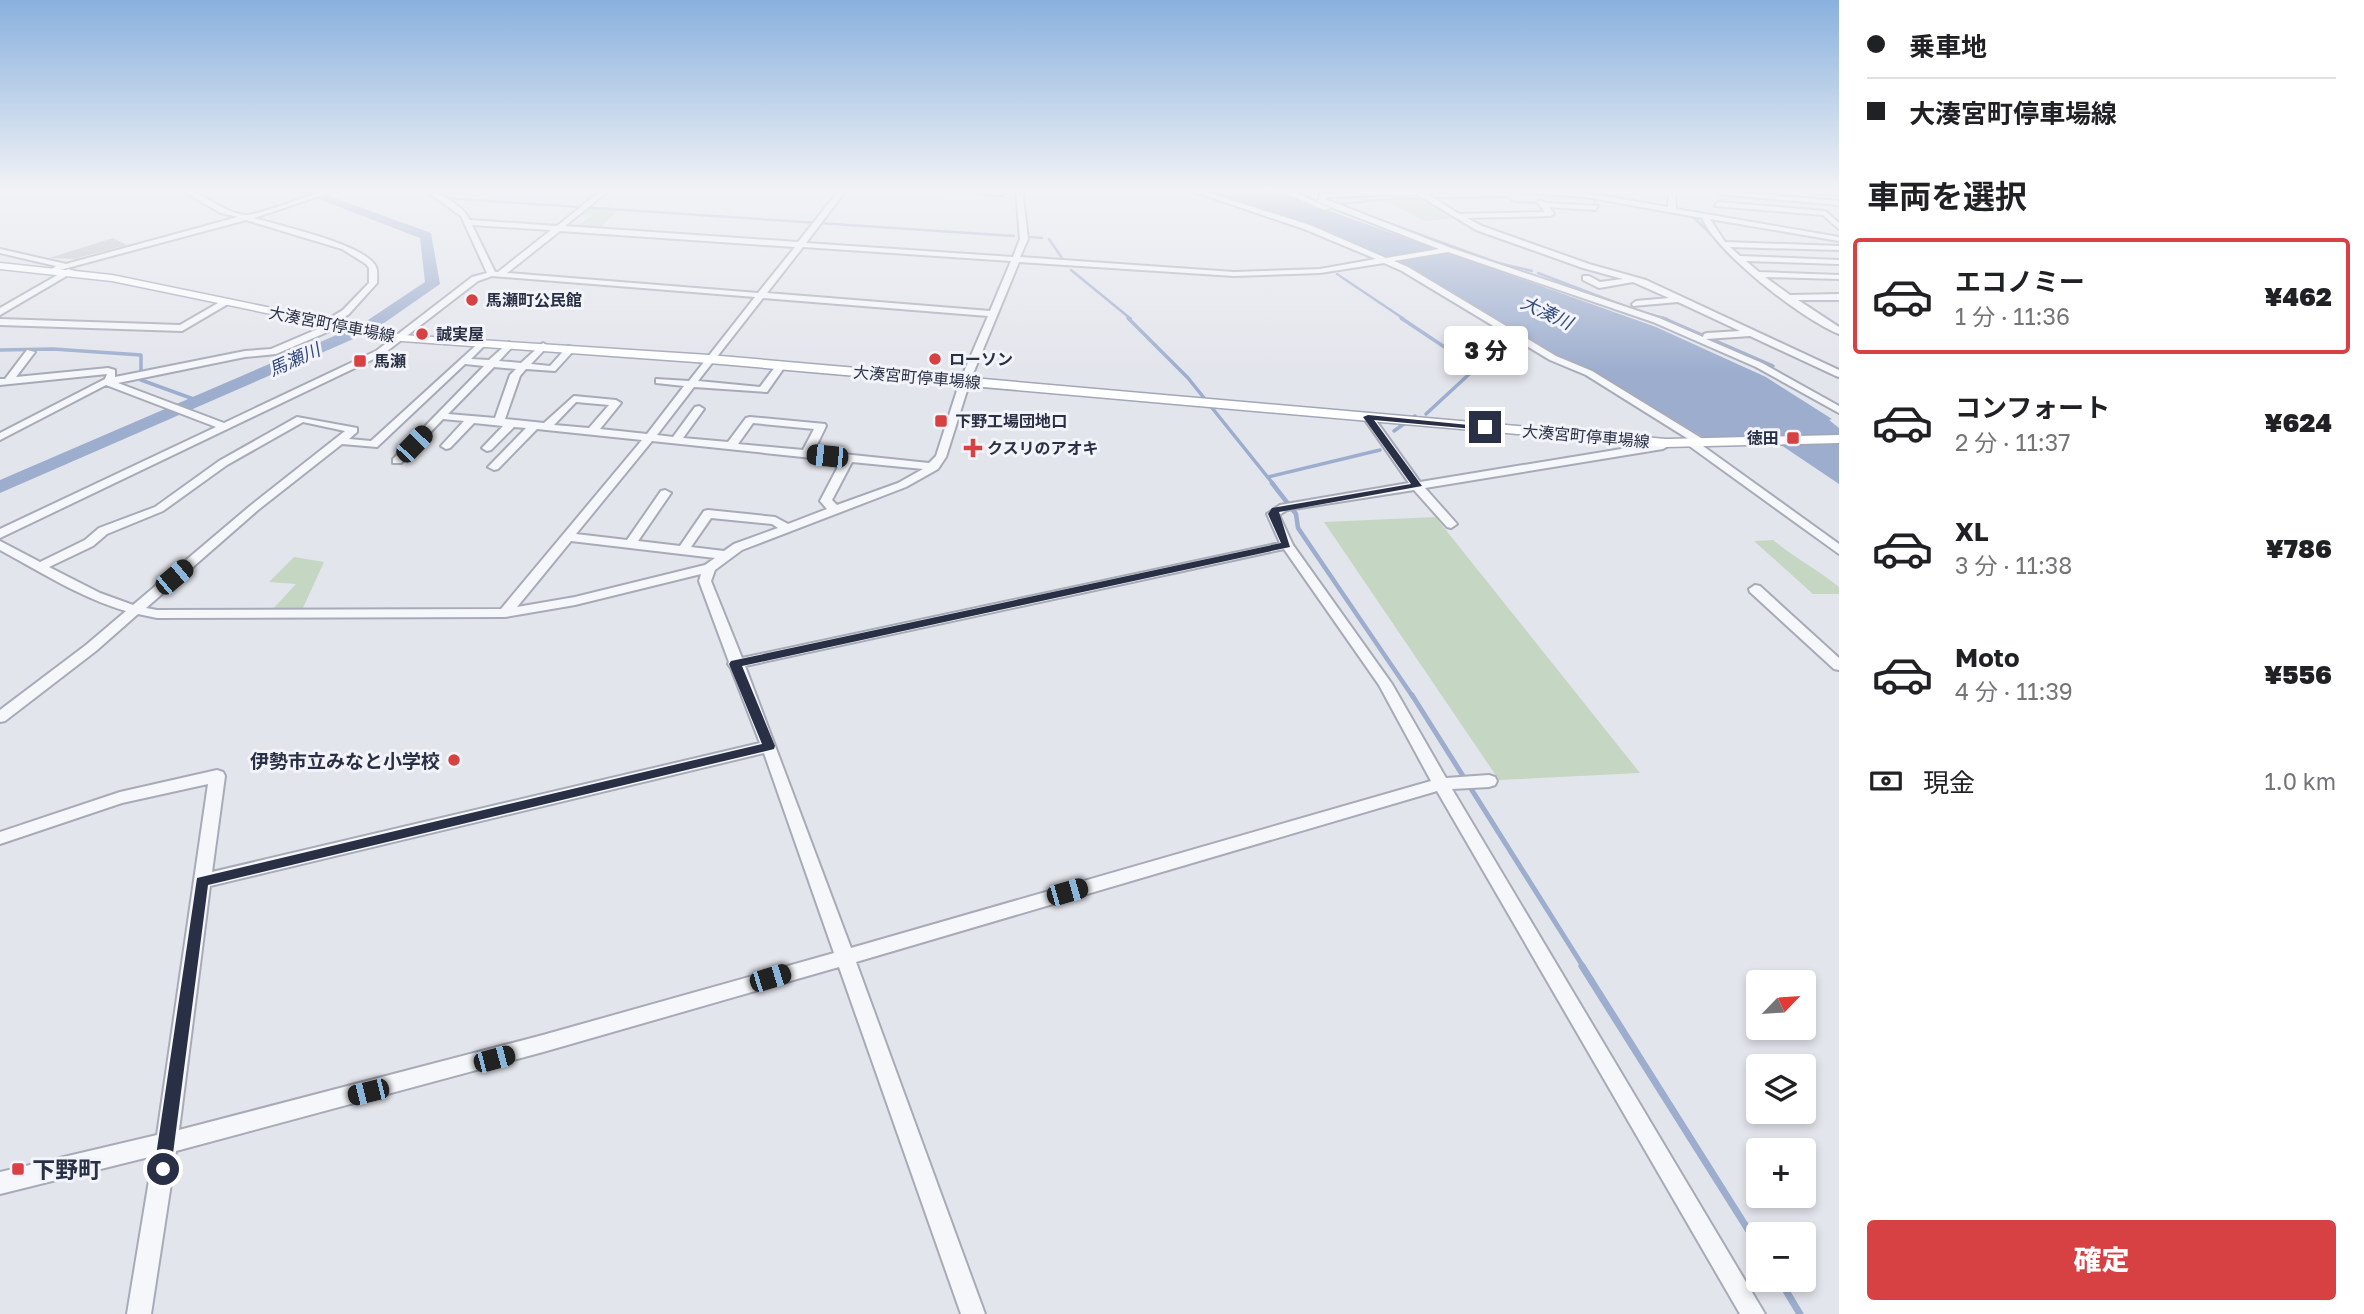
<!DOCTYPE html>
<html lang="ja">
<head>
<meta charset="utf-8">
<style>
	body { margin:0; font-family:"Golos Text","Noto Sans JP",sans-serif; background:#f2f2f2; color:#202124; height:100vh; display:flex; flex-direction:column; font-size:26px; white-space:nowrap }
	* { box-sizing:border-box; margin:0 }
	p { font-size:23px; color:#757577 }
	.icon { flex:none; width:38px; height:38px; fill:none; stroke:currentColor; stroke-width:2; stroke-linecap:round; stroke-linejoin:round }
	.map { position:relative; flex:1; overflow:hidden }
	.sheet { display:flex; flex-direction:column; background:#fff; width:525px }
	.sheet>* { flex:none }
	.banner { display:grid; align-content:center; height:154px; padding:0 28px; background:#fff }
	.needle { width:46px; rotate:65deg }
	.controls { position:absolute; left:1746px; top:970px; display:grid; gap:14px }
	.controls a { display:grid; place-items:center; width:70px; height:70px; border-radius:7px; background:#fff; box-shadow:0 4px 10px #0003; font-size:35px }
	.end { position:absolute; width:32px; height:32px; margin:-16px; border:9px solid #293045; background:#fff; box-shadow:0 0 0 4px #fff }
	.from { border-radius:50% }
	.bubble { position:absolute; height:49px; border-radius:7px; background:#fff; box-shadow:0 4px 10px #0003; font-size:23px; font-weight:800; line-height:49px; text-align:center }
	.car { position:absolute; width:21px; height:42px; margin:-21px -10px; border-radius:9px; box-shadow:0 0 5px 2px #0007; background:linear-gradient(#222 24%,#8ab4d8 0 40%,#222 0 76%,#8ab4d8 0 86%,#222 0) }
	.banner b { display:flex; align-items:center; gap:24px; height:66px; font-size:26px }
	.banner b+b { border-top:2px solid #e0e0e0 }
	.banner i { width:18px; height:18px; background:#202124 }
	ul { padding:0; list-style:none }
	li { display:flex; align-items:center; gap:21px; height:116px; margin:0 14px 10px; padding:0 14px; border:4px solid transparent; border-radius:7px }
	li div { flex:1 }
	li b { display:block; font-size:26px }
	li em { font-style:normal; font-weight:800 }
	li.on { border-color:#d74143 }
	li>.icon { width:63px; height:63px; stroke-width:1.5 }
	h2 { padding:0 28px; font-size:32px; line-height:84px }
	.pay { display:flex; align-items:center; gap:18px; height:77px; padding:0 28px; font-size:26px }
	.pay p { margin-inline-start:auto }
	.action { display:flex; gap:14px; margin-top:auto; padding:14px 28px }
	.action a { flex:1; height:80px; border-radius:7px; background:#d74143; color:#fff; font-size:28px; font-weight:800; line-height:80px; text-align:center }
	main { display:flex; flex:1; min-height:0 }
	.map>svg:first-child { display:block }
	.green { fill:#c5d6c3 }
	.water { fill:#9cadce }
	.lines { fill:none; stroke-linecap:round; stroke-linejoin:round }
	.stream-far4 { stroke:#9cadce; stroke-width:2.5 }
	.stream-far3 { stroke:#9cadce; stroke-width:3.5 }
	.stream-far2 { stroke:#9cadce; stroke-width:4.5 }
	.stream-far1 { stroke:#9cadce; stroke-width:5 }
	.stream { stroke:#9cadce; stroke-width:7 }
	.river { fill:#9cadce; fill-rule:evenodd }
	.building { fill:#bcc0cc }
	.minor-casing { stroke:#a7abb7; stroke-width:4 }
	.major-casing { stroke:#a1a7b8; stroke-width:3 }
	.minor { fill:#f6f7fa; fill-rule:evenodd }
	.major { fill:#fff; fill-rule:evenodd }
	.route { fill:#293045 }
	.poi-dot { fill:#d74143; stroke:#f3f4f9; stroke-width:2.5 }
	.labels { text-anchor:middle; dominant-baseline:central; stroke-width:6; stroke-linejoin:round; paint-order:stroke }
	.far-poi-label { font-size:16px; font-weight:bold; fill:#293045; stroke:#f3f4f9; text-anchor:start }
	.far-street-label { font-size:16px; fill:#293045; stroke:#f3f4f9 }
	.far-water-label { font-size:18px; font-style:italic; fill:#30487c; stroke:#f3f4f9 }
	.poi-label { font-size:19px; font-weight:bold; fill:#293045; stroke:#f3f4f9; text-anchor:end }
	.near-poi-label { font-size:23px; font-weight:bold; fill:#293045; stroke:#f3f4f9; text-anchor:start }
</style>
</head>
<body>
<main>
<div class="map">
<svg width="1839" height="1314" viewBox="0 0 1839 1314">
	<rect width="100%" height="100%" fill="#e3e5ec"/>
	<g class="green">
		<path d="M1425 199 1458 218 1424 221 1384 200Z"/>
		<path d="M585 208 619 210 597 230 575 228 591 216 578 214Z"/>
		<path d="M1436 517 1441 524 1640 773 1499 780 1324 522Z"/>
		<path d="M1773 540C1795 558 1817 569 1839 587V594H1813L1754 541Z"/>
		<path d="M294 557 324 562 302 610 271 611 296 584 269 582Z"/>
	</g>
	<path class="water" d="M1202 189H1268L1656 327 1766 377 1832 419 1829 420 1839 428V484L1766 435 1707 439 1590 372 1557 356 1408 267 1331 232Z"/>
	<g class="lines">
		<g class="stream-far4">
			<path d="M1289 189 1308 197"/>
			<path d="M320 197 346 189"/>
			<path d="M444 198 1014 236"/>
			<path d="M1341 204 1388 199 1507 197 1514 202 1541 203"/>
			<path d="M1342 206 1498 263 1532 271"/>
			<path d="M1588 206H1593L1596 200H1604"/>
			<path d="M1692 216 1750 272"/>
			<path d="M1031 237 1042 238"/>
			<path d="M1049 239 1064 261"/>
			<path d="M1071 270 1131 319"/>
			<path d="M1538 273 1627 307"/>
			<path d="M1337 274 1404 319"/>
			<path d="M1767 287 1785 301"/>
			<path d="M1638 311 1667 319"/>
		</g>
		<g class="stream-far3">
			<path d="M1128 318 1188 378 1274 485"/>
			<path d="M1401 318 1467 362"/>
			<path d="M1663 318 1773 366"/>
			<path d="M1827 328 1839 334"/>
			<path d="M0 350 53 349 141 355V380L199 401"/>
			<path d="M1426 414 1478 366"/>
			<path d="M1394 431 1415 416"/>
			<path d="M1268 477 1380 450"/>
		</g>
		<path class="stream-far2" d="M1272 483 1296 514 1298 528 1413 697"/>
		<path class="stream-far1" d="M1412 695 1584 968"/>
		<g class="stream">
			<path d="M1582 966 1759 1247"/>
			<path d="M1779 1279 1800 1314"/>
		</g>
		<path class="river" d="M292 189H310L431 233 440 284 374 330 0 493V480L362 324 425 282 420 238Z"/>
	</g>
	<path class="building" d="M113 238 127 245 74 259 49 258Z"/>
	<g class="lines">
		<defs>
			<g id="minor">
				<path d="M179 189C202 189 221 213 245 215 257 216 313 194 329 189H340L254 218C278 225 367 245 376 267 378 271 377 278 377 283L349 314 335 323H339V327L276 354 245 357 118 383 224 423 376 351 472 277 487 273 461 216 423 189C437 189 464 207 470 220L557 226 603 189H611L565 226 798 242 840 189H847L806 243 1013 257 1020 239 1016 189H1022L1028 239 1020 257 1234 272 1320 269 1376 259 1304 229 1186 189H1197L1310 225 1386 258 1439 249 1318 202 1320 194 1413 189H1528L1586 193 1668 207 1669 190 1675 189 1676 209 1839 237V241L1710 219 1725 242 1839 246V250L1730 247 1740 256 1839 260V264L1746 261 1759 272 1839 275V279L1765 277 1790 295 1839 294V300H1798L1839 327V334C1803 320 1717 253 1702 218L1586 197 1488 190 1426 193 1459 214 1545 212 1537 202 1541 200 1545 203 1598 206 1595 210 1549 207 1554 214 1550 216 1467 218 1482 226 1589 264 1646 280 1839 370V377L1836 376 1750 336 1706 339 1762 363 1839 406V413L1756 367 1653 322 1448 252 1394 261 1408 267 1556 356 1592 371 1706 441 1707 443 1703 446 1839 544V554L1688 445 1687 443 1690 440 1586 375 1550 360 1402 271 1384 263 1320 273 1234 276 1019 262 970 381 946 457 938 469 906 487 742 550 715 570 711 581 742 658 1280 543 1267 514 1280 505 1409 483 1363 417 1368 414 1372 415 1420 482 1670 441V445L1663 449 1425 488 1457 524 1451 528 1447 527 1414 490 1287 510 1279 515 1293 545 1392 684 1446 778 1489 775 1495 777 1497 781 1495 785 1489 787 1452 789 1765 1314H1740L1437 791 856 962 985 1314H961L839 967 543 1052 176 1151 151 1314H127L153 1156 0 1194V1172L157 1135 208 784 122 803 0 844V832L120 792 217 770 223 772 225 776 212 872 760 743 731 668 728 664 729 662 699 581 701 574 575 605 505 617 157 618 138 614 96 651 5 721 0 722V710L86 645 126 611C81 598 41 572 0 550V541L40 562 85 540 99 528 155 507 219 461 297 417 357 428V432L349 439 371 441 482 340 487 343 471 359 489 360 509 342 514 345 499 361 521 363 543 343 548 346 531 364 550 366 568 346 576 348 555 371 526 369 520 376 505 419 544 423 574 396 616 400 621 403 600 429 647 434 684 386 656 383V379L689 381 755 297 492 276 478 281 382 355 0 538V529L216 427 106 385 0 440V433L105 379 107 374 0 385V379H5L27 350 35 352 16 377 108 368 115 370V377L245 351 271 349 327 325 324 323 325 321 343 310 369 283V268L366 264 342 249 246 220 56 271 52 269 56 266 0 253V249L66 264 238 217 221 213ZM1417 194 1476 230 1583 268 1623 279 1600 282 1589 276H1583V280L1599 288 1633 282 1669 298 1636 301 1632 304 1633 306 1678 302 1740 331 1707 333 1704 334 1703 337 1659 318 1451 248 1325 199V197ZM472 225 551 230 498 272H495ZM560 231 795 247 758 293 507 273ZM803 247 1011 261 990 311 767 293ZM763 298 988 316 960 381 936 456 929 463 814 451 826 426 825 424 750 417 746 418 728 442 683 438 704 409 699 406 695 407 673 437 657 435 694 387 767 392 786 365 784 363H778L760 387 698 381ZM465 364 484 366 393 459V463H401L443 419 464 421 441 446 446 449 450 448 474 423 503 426 482 448 487 451 491 450 514 427 526 428 490 465 488 467 494 470 498 469 537 429 642 440 501 609 157 610 146 608 258 510 342 444 377 447ZM494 367 516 369 510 375 495 418 448 414ZM576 402 609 405 589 428 554 425ZM303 422 345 431 250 506 133 605 100 593 49 567 93 546 107 534 163 511 227 465ZM753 423 814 429 803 450 738 444ZM652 441 841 461 820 501 827 509 788 524 775 517 708 510 704 511 680 546 638 541 671 493 665 490 661 491 627 540 576 534ZM852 462 923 469 898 483 837 505 832 500ZM711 518 772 524 778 528 734 544 724 551 691 547ZM571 541 715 558 705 565 575 597 517 607ZM1284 549 1379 685 1431 781 851 948 745 666ZM764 753 834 953 543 1035 179 1130 210 886Z"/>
				<path d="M928 189H972L1006 193 1002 195Z"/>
				<path d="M1276 189H1286L1331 208 1324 210Z"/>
				<path d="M1794 189 1839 191V195L1797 191Z"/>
				<path d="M1720 191 1839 201V205L1718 194Z"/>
				<path d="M1718 202 1825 211 1839 223V229L1823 215 1715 206Z"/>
				<path d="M68 269 75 271 0 315V308Z"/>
				<path d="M225 299 228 300V304L182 331 0 325V319L180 325Z"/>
				<path d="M1755 585 1760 586 1839 658V670L1834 669 1750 592 1749 589Z"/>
			</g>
			<path id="major" d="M0 263 112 275 402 335 709 355 1666 439 1839 435V443L1666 447 709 363 402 341 112 281 0 269Z"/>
		</defs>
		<use href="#minor" class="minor-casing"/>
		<use href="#major" class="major-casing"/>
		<use href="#minor" class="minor"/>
		<use href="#major" class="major"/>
	</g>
	<linearGradient id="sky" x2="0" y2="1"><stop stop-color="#89b1de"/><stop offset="0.51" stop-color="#f2f3f6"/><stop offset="1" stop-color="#f2f3f6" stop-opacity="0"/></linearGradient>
	<rect width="1839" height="373" fill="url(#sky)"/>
	<path class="route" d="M1368 415 1489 427 1485 430 1374 420 1422 486 1279 512 1290 547 742 666 775 746 774 749 208 885 171 1169 169 1175 163 1177 156 1175 154 1169 197 878 762 744 729 664 731 661 1281 543 1268 514 1272 508 1411 484 1363 417Z"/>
	<g class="poi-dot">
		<circle cx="472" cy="300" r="7"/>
		<circle cx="422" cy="334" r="7"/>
		<circle cx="935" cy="359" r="7"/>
		<rect x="353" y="354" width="14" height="14" rx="3.5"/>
		<rect x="934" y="414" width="14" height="14" rx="3.5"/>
		<rect x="1786" y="431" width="14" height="14" rx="3.5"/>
		<path d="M969.5 437.5h7v7h7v7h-7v7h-7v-7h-7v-7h7z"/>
		<circle cx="454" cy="760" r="7"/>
		<rect x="11" y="1162" width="14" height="14" rx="3.5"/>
	</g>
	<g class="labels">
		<g class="far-poi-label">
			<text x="486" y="300">馬瀬町公民館</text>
			<text x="436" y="334">誠実屋</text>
			<text x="949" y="359">ローソン</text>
			<text x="374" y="361">馬瀬</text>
			<text x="955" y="421">下野工場団地口</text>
			<text x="1779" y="438" text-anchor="end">徳田</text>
			<text x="987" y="448">クスリのアオキ</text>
		</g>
		<g class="far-street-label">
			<text transform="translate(332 324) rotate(11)">大湊宮町停車場線</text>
			<text transform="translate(917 377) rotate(5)">大湊宮町停車場線</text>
			<text transform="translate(1586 436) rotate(5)">大湊宮町停車場線</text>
		</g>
		<g class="far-water-label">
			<text transform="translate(1547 312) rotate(25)">大湊川</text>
			<text transform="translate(294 359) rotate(-24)">馬瀬川</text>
		</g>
		<g class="poi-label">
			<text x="440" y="760">伊勢市立みなと小学校</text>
		</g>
		<g class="near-poi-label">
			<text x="32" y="1169">下野町</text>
		</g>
	</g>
</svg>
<div class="controls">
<a><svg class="needle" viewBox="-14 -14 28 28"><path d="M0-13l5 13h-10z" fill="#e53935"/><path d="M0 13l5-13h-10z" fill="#757577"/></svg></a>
<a><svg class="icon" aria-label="layers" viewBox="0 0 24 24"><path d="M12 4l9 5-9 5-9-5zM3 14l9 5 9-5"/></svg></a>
<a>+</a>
<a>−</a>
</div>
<i class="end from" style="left:163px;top:1169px"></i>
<i class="end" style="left:1485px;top:427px"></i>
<div class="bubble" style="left:1444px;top:326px;width:84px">3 分</div>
<i class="car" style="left:414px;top:444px;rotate:44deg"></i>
<i class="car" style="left:827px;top:456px;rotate:276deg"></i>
<i class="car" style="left:174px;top:577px;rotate:50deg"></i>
<i class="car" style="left:1067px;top:892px;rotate:74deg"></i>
<i class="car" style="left:770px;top:978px;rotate:73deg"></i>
<i class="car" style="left:494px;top:1059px;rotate:75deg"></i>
<i class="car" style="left:368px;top:1092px;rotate:256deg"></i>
</div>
<section class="sheet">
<div class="banner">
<b><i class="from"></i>乗車地</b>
<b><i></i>大湊宮町停車場線</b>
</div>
<h2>車両を選択</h2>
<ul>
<li class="on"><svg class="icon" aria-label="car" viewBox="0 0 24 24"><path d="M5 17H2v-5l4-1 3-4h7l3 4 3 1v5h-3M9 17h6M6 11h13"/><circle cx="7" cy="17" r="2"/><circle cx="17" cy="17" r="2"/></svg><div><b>エコノミー</b><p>1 分 · 11:36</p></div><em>¥462</em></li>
<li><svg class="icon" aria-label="car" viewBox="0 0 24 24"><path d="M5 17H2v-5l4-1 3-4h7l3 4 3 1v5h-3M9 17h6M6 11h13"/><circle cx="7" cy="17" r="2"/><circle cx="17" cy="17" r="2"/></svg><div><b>コンフォート</b><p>2 分 · 11:37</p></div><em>¥624</em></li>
<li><svg class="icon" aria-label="car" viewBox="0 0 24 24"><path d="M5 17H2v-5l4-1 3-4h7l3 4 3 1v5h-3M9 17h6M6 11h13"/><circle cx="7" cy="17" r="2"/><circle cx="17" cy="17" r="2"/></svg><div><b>XL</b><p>3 分 · 11:38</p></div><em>¥786</em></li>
<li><svg class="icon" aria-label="car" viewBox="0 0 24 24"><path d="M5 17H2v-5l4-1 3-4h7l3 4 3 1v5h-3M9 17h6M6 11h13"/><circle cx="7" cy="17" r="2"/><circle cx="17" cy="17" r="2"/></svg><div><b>Moto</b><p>4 分 · 11:39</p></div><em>¥556</em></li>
</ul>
<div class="pay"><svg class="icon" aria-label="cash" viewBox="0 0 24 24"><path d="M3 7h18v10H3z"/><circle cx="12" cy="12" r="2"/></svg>現金<p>1.0 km</p></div>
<div class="action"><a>確定</a></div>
</section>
</main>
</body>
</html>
